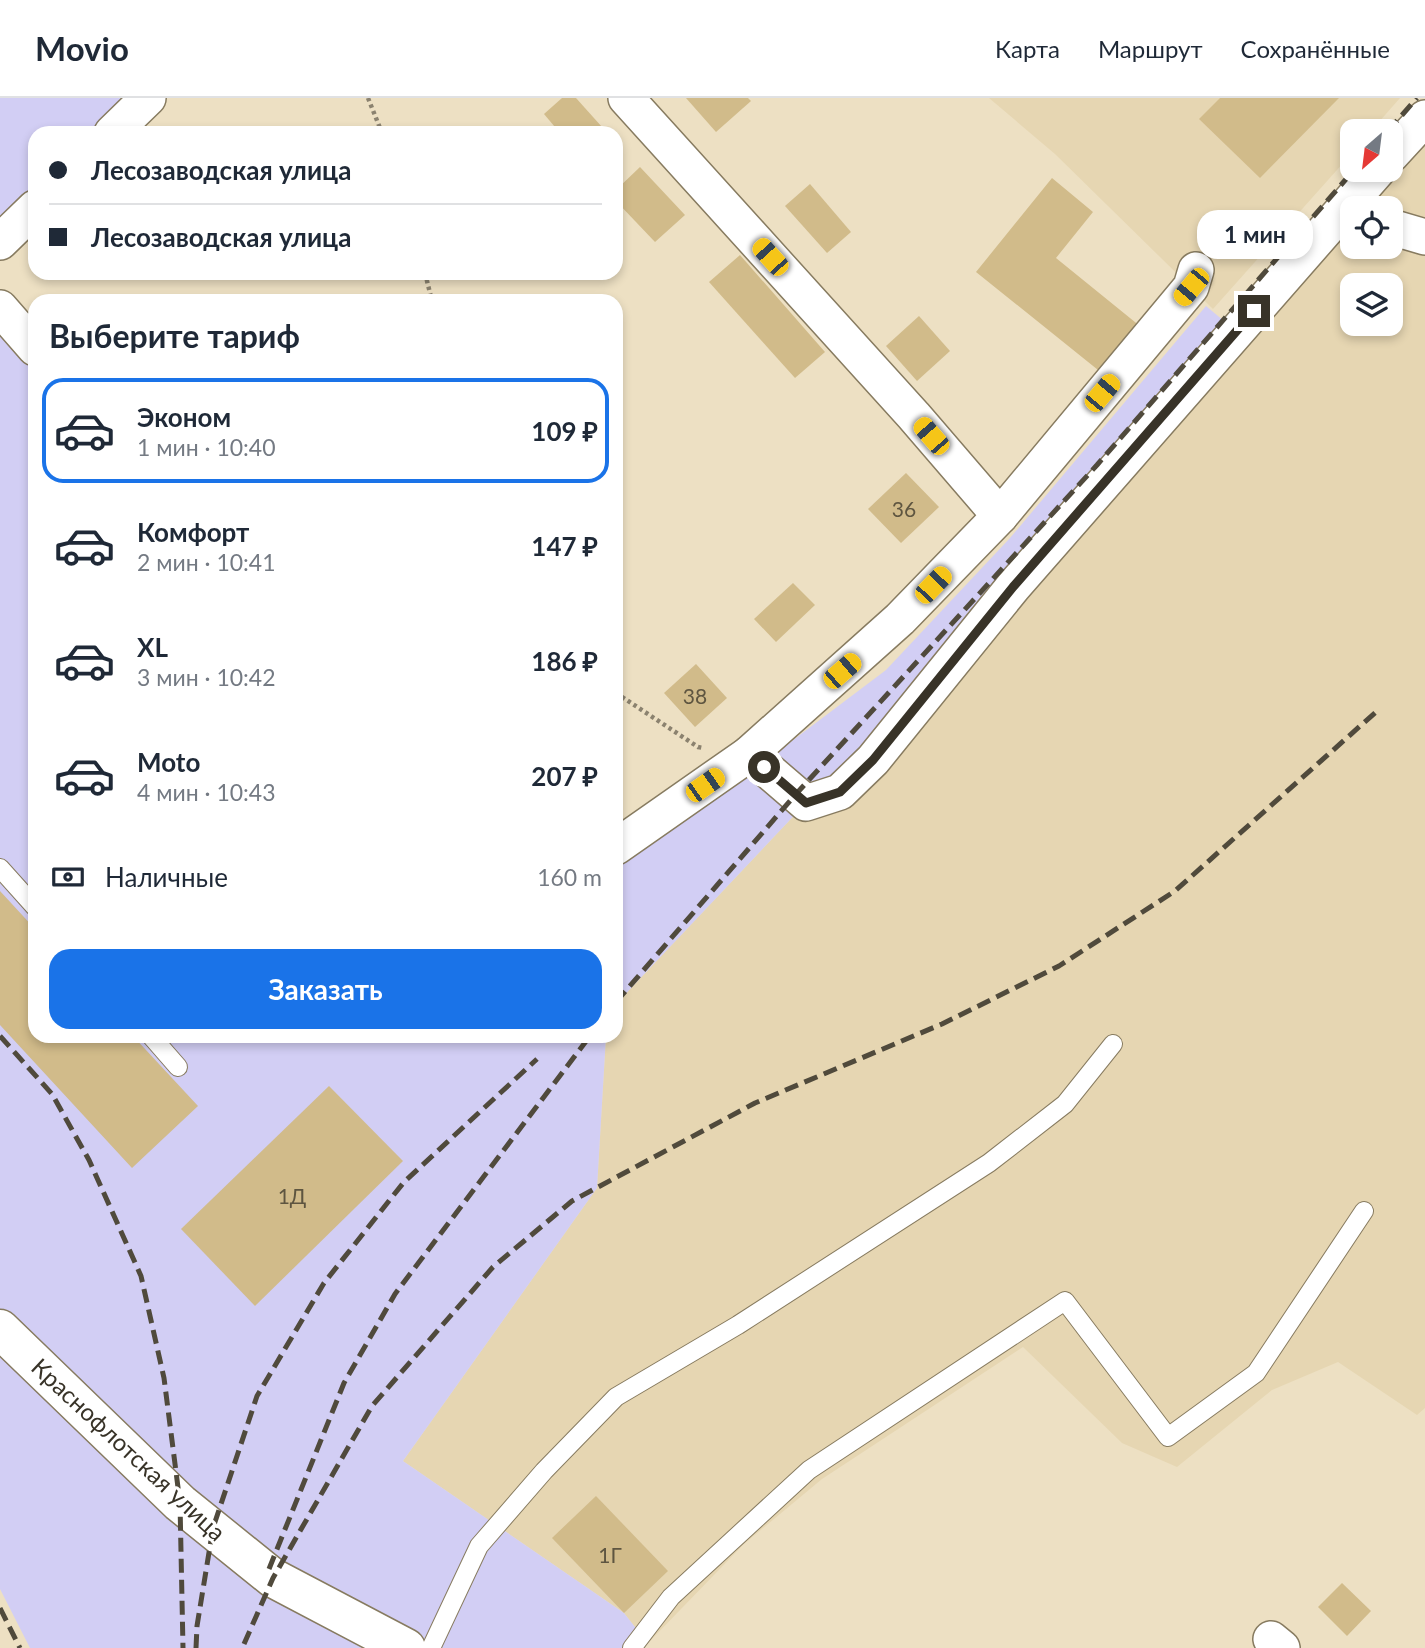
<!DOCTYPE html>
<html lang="ru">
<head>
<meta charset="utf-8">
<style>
	body { margin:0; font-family:Lato,sans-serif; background:#f6f6f7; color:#1f2937; height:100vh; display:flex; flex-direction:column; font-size:26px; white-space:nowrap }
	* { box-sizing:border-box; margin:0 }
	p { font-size:23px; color:#747a83 }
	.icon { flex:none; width:38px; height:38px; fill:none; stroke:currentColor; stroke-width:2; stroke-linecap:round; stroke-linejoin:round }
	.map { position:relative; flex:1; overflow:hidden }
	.side { position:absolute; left:28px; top:196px; width:595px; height:749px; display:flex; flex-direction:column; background:#fff; border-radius:21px; box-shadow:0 4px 10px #0003 }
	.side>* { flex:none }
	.hud { position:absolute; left:28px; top:28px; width:595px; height:154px; border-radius:21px; box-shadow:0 4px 10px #0003; display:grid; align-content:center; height:154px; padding:0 21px; background:#fff }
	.needle { width:46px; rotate:208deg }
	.controls { position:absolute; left:1340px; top:21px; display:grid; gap:14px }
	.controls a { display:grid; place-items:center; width:63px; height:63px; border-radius:14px; background:#fff; box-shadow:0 4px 10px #0003; font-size:35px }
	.end { position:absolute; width:32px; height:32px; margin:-16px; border:9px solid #383328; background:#fff; box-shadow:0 0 0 4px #fff }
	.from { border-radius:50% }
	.bubble { position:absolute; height:49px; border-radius:21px; background:#fff; box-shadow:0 4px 10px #0003; font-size:23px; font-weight:700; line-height:49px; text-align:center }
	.car { position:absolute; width:21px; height:42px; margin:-21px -10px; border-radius:9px; box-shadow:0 0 5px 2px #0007; background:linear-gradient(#f5c518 24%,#345 0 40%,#f5c518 0 76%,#345 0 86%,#f5c518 0) }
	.hud b { display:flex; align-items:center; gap:24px; height:66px; font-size:26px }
	.hud b+b { border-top:2px solid #e0e1e3 }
	.hud i { width:18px; height:18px; background:#1f2937 }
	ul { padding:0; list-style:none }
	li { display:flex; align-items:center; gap:21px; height:105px; margin:0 14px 10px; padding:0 7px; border:4px solid transparent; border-radius:21px }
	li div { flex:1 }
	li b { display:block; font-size:26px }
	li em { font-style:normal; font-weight:700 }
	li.current { border-color:#1a73e8 }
	li>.icon { width:63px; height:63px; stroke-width:1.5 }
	h2 { padding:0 21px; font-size:32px; line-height:84px }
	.pay { display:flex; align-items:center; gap:18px; height:77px; padding:0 21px; font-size:26px }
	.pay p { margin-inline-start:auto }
	.action { display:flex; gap:14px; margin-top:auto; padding:14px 21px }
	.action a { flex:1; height:80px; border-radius:21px; background:#1a73e8; color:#fff; font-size:28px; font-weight:700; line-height:80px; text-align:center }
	header { display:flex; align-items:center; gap:42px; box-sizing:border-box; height:98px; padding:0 35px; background:#fff; border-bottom:2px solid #e0e1e3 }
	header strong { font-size:33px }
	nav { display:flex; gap:38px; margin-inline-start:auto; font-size:24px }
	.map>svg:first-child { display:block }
	.built { fill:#e6d6b2; fill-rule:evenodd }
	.green { fill:#d2cef4 }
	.building { fill:#d1bb8a }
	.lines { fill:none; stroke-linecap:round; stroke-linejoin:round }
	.lane-casing { stroke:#877b60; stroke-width:20 }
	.street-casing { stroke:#877b60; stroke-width:38 }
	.secondary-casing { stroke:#877b60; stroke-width:41 }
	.path { stroke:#8b826f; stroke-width:4.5; stroke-dasharray:3.5 3.5; stroke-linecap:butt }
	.lane { stroke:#fff; stroke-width:18 }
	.street { stroke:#fff; stroke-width:35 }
	.secondary { stroke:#fff; stroke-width:38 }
	.rail { stroke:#504a3c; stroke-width:5; stroke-dasharray:14 7; stroke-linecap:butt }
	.route { stroke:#383328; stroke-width:9 }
	.labels { text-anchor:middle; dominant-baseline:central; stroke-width:6; stroke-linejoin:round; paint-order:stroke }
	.number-label { font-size:21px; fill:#5e5540 }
	.street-label { font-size:24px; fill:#383328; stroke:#fff }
</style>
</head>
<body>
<header>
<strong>Movio</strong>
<nav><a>Карта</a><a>Маршрут</a><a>Сохранённые</a></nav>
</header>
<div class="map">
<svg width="1425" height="1550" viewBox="0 0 1425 1550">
	<rect width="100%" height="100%" fill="#ede0c3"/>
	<g class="built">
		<path d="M989 0H1400L1371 33H1353V54L1213 211 1055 56Z"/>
		<path d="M1425 20V1310L1417 1317 1338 1264 1272 1292 1177 1369 1122 1345 1023 1249 822 1381 744 1446 650 1543 642 1538 624 1515 403 1363 597 1090 606 938H616V906L806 705ZM1353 110H1391V149H1353ZM1353 187H1391V226H1353Z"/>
	</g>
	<g class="green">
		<path d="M0 0H148L112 35H35V110L0 144Z"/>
		<path d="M1206 208 1236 233 876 658 806 705 616 906V765L727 692 886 572 1010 440Z"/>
		<path d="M0 210 35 250V938H606L597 1090 403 1363 624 1515 642 1538 632 1550H30L0 1491Z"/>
	</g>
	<g class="building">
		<path d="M562 0H576L602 29 595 35H560L544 16Z"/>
		<path d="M686 0H748L751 3 716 34Z"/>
		<path d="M1220 0H1339L1260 80 1199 21Z"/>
		<path d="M640 69 685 117 655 144 616 103V92Z"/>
		<path d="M1052 80 1093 114 1056 160 1146 233 1108 280 976 174Z"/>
		<path d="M810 86 851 134 827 155 785 108Z"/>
		<path d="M740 157 825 254 795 280 709 184Z"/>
		<path d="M919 218 950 253 917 283 886 248Z"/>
		<path d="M906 375 939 409 901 445 868 411Z"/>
		<path d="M793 485 815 507 776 544 754 521Z"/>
		<path d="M696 566 727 600 695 629 664 595Z"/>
		<path d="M0 793 35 831V938H133L198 1008 132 1070 0 927Z"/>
		<path d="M329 988 403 1063 255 1208 181 1131Z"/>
		<path d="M596 1398 668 1473 624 1515 552 1440Z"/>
		<path d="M1342 1485 1371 1513 1347 1538 1318 1509Z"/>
	</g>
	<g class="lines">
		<defs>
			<g id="lane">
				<path d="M0 770 35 809"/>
				<path d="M151 938 178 969"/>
				<path d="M431 1550 479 1448 544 1373 616 1299 738 1227 989 1065 1065 1006 1113 946"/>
				<path d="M632 1550 671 1499 809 1372 1065 1203 1168 1339 1256 1275 1364 1113"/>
			</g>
			<g id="street">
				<path d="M626 0 914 318 1000 418"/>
				<path d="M112 35 148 0"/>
				<path d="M1391 57 1425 20"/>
				<path d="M1391 129 1425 139"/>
				<path d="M0 144 35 110"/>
				<path d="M0 210 35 250"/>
				<path d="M749 656 806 705 840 694 873 662 1013 489 1378 72"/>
				<path d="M616 749 749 656 900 521 1000 418 1191 189 1196 172"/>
				<path d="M1271 1541 1282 1550"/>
			</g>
			<path id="secondary" d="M0 1231 180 1405 273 1480 406 1550"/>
		</defs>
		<use href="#lane" class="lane-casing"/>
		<use href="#street" class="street-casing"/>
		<use href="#secondary" class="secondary-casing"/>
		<g class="path">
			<path d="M368 0 382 35"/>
			<path d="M425 175 432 203"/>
			<path d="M616 595 698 649 703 650"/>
		</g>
		<use href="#lane" class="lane"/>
		<use href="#street" class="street"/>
		<use href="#secondary" class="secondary"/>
		<g class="rail">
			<path d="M1388 33 1417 0"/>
			<path d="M616 904 796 696 1097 367 1354 72"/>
			<path d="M0 938 52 996 89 1062 141 1178 164 1280 180 1405 183 1550"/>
			<path d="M269 1471 344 1285 395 1196 590 938"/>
			<path d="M0 1510 20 1550"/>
			<path d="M244 1546 273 1480 372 1308 493 1169 572 1103 755 1005 942 926 1059 868 1175 793 1377 613"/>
			<path d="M196 1550 197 1528 213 1430 257 1298 324 1185 404 1084 537 961"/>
		</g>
	</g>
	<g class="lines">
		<path class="route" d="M764 669 806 705 840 694 873 662 1013 489 1254 213"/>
	</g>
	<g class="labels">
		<g class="number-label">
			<text x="904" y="410">36</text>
			<text x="695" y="597">38</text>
			<text x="292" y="1097">1Д</text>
			<text x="610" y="1456">1Г</text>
		</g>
		<g class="street-label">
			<text transform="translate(129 1351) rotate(43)">Краснофлотская улица</text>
		</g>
	</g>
</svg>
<div class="controls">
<a><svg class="needle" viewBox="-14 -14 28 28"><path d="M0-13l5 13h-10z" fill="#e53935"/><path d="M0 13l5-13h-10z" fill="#747a83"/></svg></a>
<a><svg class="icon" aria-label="locate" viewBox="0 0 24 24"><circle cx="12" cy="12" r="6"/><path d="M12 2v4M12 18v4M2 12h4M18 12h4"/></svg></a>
<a><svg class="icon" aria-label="layers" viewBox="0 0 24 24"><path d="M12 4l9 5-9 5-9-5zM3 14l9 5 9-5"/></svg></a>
</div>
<i class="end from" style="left:764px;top:669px"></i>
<i class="end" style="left:1254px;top:213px"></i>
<div class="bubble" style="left:1197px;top:112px;width:116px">1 мин</div>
<i class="car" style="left:770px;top:159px;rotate:318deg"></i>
<i class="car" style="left:1191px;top:189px;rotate:220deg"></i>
<i class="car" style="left:1102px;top:295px;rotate:40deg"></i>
<i class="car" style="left:931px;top:338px;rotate:319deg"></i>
<i class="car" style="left:933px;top:487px;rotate:44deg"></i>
<i class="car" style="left:842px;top:573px;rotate:49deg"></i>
<i class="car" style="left:705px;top:687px;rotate:55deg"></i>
<div class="hud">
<b><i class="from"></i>Лесозаводская улица</b>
<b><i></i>Лесозаводская улица</b>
</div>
<section class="side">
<h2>Выберите тариф</h2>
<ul>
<li class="current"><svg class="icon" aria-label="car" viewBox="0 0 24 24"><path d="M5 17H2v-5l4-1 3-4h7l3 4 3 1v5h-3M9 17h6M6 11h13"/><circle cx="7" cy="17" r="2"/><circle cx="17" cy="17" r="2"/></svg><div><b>Эконом</b><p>1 мин · 10:40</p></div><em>109 ₽</em></li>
<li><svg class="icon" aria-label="car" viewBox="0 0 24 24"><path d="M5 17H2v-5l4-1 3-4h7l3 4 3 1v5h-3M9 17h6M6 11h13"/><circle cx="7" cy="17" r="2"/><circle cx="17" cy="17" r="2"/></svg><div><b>Комфорт</b><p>2 мин · 10:41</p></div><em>147 ₽</em></li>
<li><svg class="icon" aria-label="car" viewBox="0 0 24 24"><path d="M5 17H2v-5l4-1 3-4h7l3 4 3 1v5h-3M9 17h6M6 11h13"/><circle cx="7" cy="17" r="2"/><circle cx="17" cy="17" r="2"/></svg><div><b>XL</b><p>3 мин · 10:42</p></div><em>186 ₽</em></li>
<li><svg class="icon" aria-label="car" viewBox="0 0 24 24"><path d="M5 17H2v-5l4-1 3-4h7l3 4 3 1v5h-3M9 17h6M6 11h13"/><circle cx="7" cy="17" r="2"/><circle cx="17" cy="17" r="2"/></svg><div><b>Moto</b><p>4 мин · 10:43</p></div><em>207 ₽</em></li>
</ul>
<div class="pay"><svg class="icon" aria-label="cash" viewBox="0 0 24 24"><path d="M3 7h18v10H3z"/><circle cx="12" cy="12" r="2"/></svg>Наличные<p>160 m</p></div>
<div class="action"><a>Заказать</a></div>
</section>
</div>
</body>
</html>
